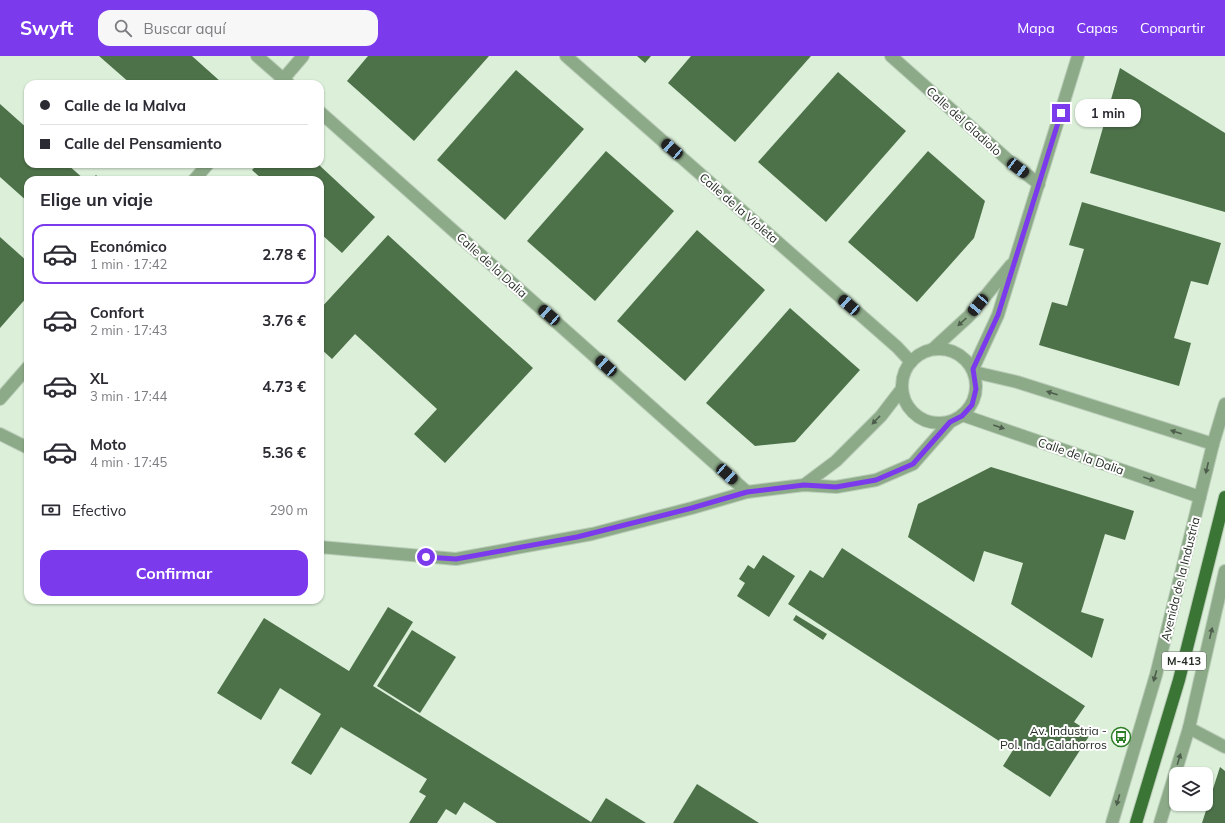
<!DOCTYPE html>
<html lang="es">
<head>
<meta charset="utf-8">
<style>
	body { margin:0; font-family:Mulish,sans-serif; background:#f7f7f7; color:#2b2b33; height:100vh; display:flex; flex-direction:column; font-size:15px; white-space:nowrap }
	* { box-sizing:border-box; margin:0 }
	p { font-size:13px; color:#7c7c81 }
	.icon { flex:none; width:22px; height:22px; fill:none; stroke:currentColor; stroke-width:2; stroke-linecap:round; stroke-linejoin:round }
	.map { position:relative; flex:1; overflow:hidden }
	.panel { position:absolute; left:24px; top:120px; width:300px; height:428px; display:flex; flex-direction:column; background:#fff; border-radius:12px; box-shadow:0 1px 3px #0004 }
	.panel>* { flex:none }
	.top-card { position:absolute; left:24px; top:24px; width:300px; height:88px; border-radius:12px; box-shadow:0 1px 3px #0004; display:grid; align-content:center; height:88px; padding:0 16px; background:#fff }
	.tools { position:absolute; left:1169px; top:711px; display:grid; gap:8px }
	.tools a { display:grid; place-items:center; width:44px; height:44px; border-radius:8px; background:#fff; box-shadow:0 1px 3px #0004; font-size:20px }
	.end { position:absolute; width:18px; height:18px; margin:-9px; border:5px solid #7c3aed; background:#fff; box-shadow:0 0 0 2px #fff }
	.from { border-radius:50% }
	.bubble { position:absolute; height:28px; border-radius:12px; background:#fff; box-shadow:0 1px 3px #0004; font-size:13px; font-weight:700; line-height:28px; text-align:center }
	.car { position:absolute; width:12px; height:24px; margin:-12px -6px; border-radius:5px; box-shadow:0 0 3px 1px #0007; background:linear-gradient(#222 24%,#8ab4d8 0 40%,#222 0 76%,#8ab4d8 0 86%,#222 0) }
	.top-card b { display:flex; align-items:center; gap:14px; height:38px; font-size:15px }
	.top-card b+b { border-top:1px solid #e1e1e2 }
	.top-card i { width:10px; height:10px; background:#2b2b33 }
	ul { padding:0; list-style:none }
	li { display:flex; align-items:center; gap:12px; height:60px; margin:0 8px 6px; padding:0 8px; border:2px solid transparent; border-radius:12px }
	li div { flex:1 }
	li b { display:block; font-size:15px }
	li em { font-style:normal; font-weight:700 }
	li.selected { border-color:#7c3aed }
	li>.icon { width:36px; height:36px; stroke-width:1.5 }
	h2 { padding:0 16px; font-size:18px; line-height:48px }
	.pay { display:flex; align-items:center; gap:10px; height:44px; padding:0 16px; font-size:15px }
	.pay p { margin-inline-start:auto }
	.primary-button { display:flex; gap:8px; margin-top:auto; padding:8px 16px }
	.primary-button a { flex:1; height:46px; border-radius:12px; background:#7c3aed; color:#fff; font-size:16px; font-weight:700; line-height:46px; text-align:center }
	header { display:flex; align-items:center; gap:24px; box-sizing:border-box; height:56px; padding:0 20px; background:#7c3aed; color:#fff }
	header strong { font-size:19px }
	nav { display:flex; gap:22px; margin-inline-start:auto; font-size:14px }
	.search { width:280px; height:36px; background:#f7f7f7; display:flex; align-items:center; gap:10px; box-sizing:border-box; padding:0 14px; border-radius:12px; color:#7c7c81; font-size:15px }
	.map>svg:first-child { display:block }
	.building { fill:#4d7149 }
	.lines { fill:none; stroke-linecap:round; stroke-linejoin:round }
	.street-casing { stroke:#baccb8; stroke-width:14 }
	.primary-casing { stroke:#baccb8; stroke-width:14 }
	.street { stroke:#8caa88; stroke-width:12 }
	.primary { stroke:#3b7535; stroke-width:12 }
	.oneway { fill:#4e5e4c }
	.route { stroke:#7c3aed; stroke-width:5 }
	.labels { text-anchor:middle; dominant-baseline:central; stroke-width:4; stroke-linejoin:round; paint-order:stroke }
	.shield { fill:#fff; stroke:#666b66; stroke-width:1 }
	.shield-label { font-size:11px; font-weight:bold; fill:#242c24 }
	.street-label { font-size:12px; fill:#242c24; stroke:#fff }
	.poi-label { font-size:12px; fill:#242c24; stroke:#fff; text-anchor:end }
</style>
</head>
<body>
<header>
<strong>Swyft</strong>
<div class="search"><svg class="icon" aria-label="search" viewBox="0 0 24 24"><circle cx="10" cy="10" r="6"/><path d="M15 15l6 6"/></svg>Buscar aquí</div>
<nav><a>Mapa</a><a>Capas</a><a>Compartir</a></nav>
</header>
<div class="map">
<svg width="1225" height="767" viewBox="0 0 1225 767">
	<rect width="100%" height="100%" fill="#dbefd9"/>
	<g class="building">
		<path d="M99 0H192L221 26 220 28H131Z"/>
		<path d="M368 0H489L414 85 347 25Z"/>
		<path d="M637 0H651L645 7Z"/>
		<path d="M691 0H811L735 86 668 27Z"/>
		<path d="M1120 12 1225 77V156L1090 117Z"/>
		<path d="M516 14 584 73 505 164 437 104Z"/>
		<path d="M838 16 906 75 826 166 758 106Z"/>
		<path d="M0 48 28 73V108H67L85 124H28V146L0 121Z"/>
		<path d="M606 95 674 155 595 245 527 185Z"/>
		<path d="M928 95 985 145 974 182 917 246 848 186Z"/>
		<path d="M258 108H318L375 161 342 197 320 177V124H263L252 114Z"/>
		<path d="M96 119 101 124H91Z"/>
		<path d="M1082 146 1221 187 1208 229 1191 225 1174 282 1191 287 1179 330 1039 289 1052 246 1067 250 1084 193 1069 189Z"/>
		<path d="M697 174 765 234 685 325 617 265Z"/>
		<path d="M388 179 533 312 445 407 414 378 437 353 355 278 332 303 320 292V253Z"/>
		<path d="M0 181 28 206V240L0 272Z"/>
		<path d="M790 252 860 314 795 386 755 390 706 347Z"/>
		<path d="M991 411 1134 455 1125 484 1105 478 1082 553 1081 556 1104 563 1092 602 1011 548 1023 507 984 495 974 526 908 481 918 448Z"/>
		<path d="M842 492 1085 650 1074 666 1091 677 1050 741 1003 710 1013 694 788 548 810 514 823 522Z"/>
		<path d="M763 499 795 520 769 561 737 540 745 527 739 523 748 509 754 513Z"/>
		<path d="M388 551 413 566 373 630 591 766 606 742 646 767H497L464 746 456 759 446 753 437 767H409L426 740 419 736 427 723 341 671 311 719 291 707 321 658 280 632 261 664 217 637 264 562 349 615Z"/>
		<path d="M796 559 827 578 823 584 793 564Z"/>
		<path d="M412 574 456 601 420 657 377 630Z"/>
		<path d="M1220 711 1225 715V767H1202Z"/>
		<path d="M697 728 759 767H673Z"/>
	</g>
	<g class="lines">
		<defs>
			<g id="street">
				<path d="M257 0 289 28"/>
				<path d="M566 0 897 291 911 306"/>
				<path d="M891 0 1008 104 1039 128"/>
				<path d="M279 28 303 0"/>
				<path d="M320 56 747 436"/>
				<path d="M194 124 208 108"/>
				<circle cx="939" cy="330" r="37"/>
				<path d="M933 293 969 260 1011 209"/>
				<path d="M973 313 998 259 1078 0"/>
				<path d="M974 316 1017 326 1213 388"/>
				<path d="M0 343 28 311"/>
				<path d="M962 359 1200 441"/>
				<path d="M0 378 28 392"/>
				<path d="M804 429 836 405 881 360 901 334"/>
				<path d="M320 491 456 503 592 478 692 452 747 436 804 429 836 431 876 424 913 408 950 366"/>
				<path d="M1189 672 1225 691"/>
				<path d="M1112 767 1156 619 1213 388 1225 348"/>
				<path d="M1160 767 1189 672 1225 515"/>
			</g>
			<path id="primary" d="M1136 767 1179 624 1225 441"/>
		</defs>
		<use href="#street" class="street-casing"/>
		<use href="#primary" class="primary-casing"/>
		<use href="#street" class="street"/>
		<use href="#primary" class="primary"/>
	</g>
	<defs><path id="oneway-solid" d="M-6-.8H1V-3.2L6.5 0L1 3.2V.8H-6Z"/></defs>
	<g class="oneway">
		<use href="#oneway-solid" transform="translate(962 266) rotate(138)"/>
		<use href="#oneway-solid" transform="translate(1052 337) rotate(-162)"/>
		<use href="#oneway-solid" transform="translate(876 364) rotate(134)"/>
		<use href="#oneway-solid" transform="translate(999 371) rotate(19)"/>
		<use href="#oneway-solid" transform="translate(1176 376) rotate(-162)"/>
		<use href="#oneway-solid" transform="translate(1207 412) rotate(103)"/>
		<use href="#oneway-solid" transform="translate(1149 423) rotate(19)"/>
		<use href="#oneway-solid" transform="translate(1211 577) rotate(-77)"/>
		<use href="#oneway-solid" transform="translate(1155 620) rotate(106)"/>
		<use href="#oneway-solid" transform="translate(1179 703) rotate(-73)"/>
		<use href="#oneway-solid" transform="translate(1118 744) rotate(106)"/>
	</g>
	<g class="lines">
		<path class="route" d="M426 501 456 503 577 481 692 452 747 436 804 429 836 431 876 424 913 408 950 366 962 360 972 349 976 333 973 313 998 259 1061 57"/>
	</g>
	<defs>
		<symbol id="bus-ring" viewBox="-11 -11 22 22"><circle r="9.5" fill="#fff" stroke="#2e7d27" stroke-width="1.5"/><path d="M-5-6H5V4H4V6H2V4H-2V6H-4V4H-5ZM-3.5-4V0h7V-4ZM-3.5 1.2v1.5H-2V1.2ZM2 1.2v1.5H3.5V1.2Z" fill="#2e7d27"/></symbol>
	</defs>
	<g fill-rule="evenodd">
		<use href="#bus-ring" x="1110" y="670" width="22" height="22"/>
	</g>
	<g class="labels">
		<rect class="shield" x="1162" y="596" width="44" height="18" rx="3"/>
		<g class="shield-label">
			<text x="1184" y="605">M-413</text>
		</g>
		<g class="street-label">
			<text transform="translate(964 65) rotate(42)">Calle del Gladiolo</text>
			<text transform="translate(739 152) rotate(41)">Calle de la Violeta</text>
			<text transform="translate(492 209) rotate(42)">Calle de la Dalia</text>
			<text transform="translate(1081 400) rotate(19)">Calle de la Dalia</text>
			<text transform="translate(1180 523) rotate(-76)">Avenida de la Industria</text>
		</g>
		<g class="poi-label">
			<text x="1107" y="674">Av. Industria -<tspan x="1107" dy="14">Pol. Ind. Calahorros</tspan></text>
		</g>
	</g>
</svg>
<div class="tools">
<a><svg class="icon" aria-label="layers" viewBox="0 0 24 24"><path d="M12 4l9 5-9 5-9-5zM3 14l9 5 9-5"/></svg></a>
</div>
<i class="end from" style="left:426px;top:501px"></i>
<i class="end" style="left:1061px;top:57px"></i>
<div class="bubble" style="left:1075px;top:43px;width:66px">1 min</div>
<i class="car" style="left:672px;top:93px;rotate:311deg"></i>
<i class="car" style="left:1018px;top:112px;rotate:127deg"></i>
<i class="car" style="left:849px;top:249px;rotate:311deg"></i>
<i class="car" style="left:978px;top:249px;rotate:220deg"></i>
<i class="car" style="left:549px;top:259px;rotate:311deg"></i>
<i class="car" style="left:606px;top:310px;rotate:312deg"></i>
<i class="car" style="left:727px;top:418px;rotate:132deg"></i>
<div class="top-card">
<b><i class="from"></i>Calle de la Malva</b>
<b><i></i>Calle del Pensamiento</b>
</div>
<section class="panel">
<h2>Elige un viaje</h2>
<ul>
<li class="selected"><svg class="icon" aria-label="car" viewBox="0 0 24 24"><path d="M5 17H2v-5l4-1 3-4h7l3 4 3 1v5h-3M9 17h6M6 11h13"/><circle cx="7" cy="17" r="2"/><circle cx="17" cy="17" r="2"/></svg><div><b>Económico</b><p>1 min · 17:42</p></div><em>2.78 €</em></li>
<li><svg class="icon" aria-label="car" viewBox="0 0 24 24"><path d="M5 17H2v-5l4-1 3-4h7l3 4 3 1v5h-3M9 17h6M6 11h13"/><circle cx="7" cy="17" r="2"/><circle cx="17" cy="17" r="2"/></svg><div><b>Confort</b><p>2 min · 17:43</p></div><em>3.76 €</em></li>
<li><svg class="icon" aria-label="car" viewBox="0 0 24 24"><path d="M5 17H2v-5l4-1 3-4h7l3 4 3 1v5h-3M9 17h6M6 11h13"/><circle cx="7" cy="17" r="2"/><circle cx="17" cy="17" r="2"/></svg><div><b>XL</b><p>3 min · 17:44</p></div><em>4.73 €</em></li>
<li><svg class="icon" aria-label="car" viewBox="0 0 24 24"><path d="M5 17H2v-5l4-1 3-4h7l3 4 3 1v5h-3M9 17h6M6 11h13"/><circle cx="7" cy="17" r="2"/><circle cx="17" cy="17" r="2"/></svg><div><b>Moto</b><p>4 min · 17:45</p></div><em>5.36 €</em></li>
</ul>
<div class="pay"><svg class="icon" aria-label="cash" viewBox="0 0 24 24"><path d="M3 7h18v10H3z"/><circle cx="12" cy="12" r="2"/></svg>Efectivo<p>290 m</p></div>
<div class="primary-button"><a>Confirmar</a></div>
</section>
</div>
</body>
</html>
